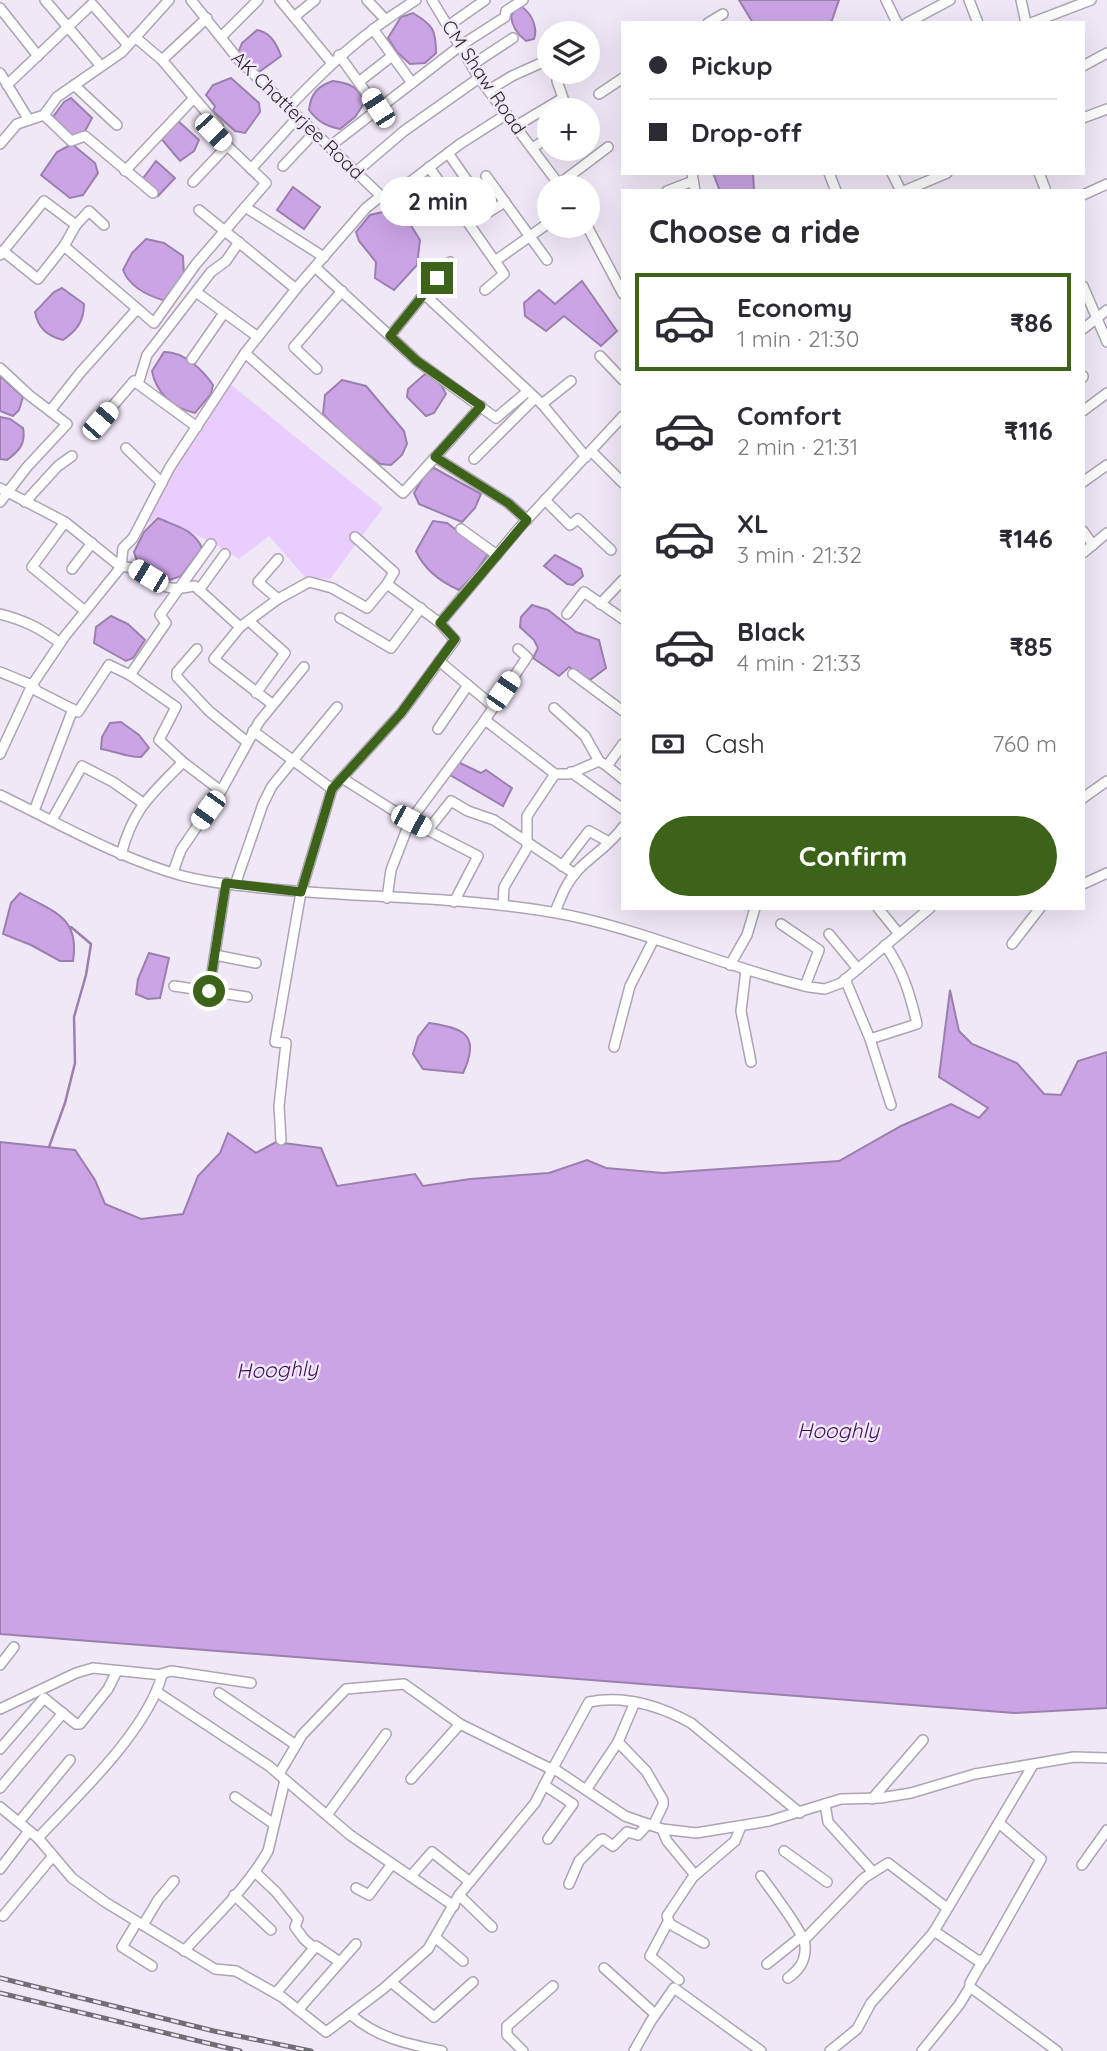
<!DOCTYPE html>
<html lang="en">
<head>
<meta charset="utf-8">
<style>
	body { margin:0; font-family:Quicksand,sans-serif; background:#f7f7f7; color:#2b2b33; height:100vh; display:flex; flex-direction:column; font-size:26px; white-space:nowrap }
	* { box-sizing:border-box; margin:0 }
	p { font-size:23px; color:#7c7c81 }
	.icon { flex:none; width:38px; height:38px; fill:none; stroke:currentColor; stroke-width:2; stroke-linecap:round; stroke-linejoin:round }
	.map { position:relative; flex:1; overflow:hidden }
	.panel { position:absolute; left:621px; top:189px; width:464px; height:721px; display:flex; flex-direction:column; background:#fff; border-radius:0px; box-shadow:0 7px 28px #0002 }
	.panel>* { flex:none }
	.banner { position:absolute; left:621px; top:21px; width:464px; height:154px; border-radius:0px; box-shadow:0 7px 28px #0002; display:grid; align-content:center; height:154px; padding:0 28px; background:#fff }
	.buttons { position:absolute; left:537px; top:21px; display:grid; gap:14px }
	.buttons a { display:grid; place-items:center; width:63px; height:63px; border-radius:50%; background:#fff; box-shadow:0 7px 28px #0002; font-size:35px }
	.end { position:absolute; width:32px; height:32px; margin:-16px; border:9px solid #3d621a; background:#fff; box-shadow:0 0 0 4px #fff }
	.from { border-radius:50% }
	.bubble { position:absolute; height:49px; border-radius:24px; background:#fff; box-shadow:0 7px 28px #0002; font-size:23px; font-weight:800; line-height:49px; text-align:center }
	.car { position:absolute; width:21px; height:42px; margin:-21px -10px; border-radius:9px; box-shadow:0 0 5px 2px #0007; background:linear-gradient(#fff 24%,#345 0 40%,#fff 0 76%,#345 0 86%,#fff 0) }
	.banner b { display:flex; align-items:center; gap:24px; height:66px; font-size:26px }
	.banner b+b { border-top:2px solid #e1e1e2 }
	.banner i { width:18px; height:18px; background:#2b2b33 }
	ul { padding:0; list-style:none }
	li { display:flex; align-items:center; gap:21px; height:98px; margin:0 14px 10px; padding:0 14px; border:4px solid transparent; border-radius:0px }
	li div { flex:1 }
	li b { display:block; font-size:26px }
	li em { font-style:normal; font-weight:800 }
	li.current { border-color:#3d621a }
	li>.icon { width:63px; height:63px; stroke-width:1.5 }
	h2 { padding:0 28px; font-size:32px; line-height:84px }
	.pay { display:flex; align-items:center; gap:18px; height:77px; padding:0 28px; font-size:26px }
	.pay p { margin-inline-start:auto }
	.action { display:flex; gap:14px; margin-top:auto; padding:14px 28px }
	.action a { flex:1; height:80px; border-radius:42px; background:#3d621a; color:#fff; font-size:28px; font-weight:800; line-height:80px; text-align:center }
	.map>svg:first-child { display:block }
	.green { fill:#eacdff }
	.water { fill:#cba4e6; stroke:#9b7faf; stroke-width:2 }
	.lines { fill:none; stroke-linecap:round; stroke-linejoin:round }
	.stream { stroke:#9b7faf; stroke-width:2.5 }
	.minor-casing { stroke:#aca4b2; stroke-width:12 }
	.minor { stroke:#fff; stroke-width:9 }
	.rail-casing { stroke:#726d75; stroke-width:5 }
	.rail { stroke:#f1e8f7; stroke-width:2.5; stroke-dasharray:8; stroke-linecap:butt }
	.route { stroke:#3d621a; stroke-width:9 }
	.labels { text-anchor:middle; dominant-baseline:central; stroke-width:5; stroke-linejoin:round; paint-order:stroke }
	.street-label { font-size:19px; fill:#2c292e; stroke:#f1e8f7 }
	.water-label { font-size:21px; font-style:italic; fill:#430f5d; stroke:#f1e8f7 }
</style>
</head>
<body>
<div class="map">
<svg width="1107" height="2051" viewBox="0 0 1107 2051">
	<rect width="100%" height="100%" fill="#f1e8f7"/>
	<path class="green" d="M229 383 383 508 330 579 305 577 269 536 239 559 215 544 157 516 150 523 146 521 171 469Z"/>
	<g class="water">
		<path d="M739 0H839L831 23H753Z"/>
		<path d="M522 7C532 14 538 28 534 39L526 41C517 34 512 27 511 16L516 8Z"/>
		<path d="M413 13C433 25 436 30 436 53L425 63 410 64 397 52 388 38 401 17Z"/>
		<path d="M257 30C270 32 277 44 281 56L259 72 246 64 238 53 242 43Z"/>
		<path d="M231 78 259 103 260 112 245 133 235 131 213 111 215 106 206 95 213 85Z"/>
		<path d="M333 81C350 83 358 87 365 102L355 117 340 129C326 126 318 122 309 110 311 93 318 86 333 81Z"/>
		<path d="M71 98 92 118 85 131 74 138 53 117 64 102Z"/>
		<path d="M176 119 199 140 194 151 180 161 159 136Z"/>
		<path d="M72 144 95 163 98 173 83 195 70 198 41 175 57 152Z"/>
		<path d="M156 161 175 178 158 196 141 181Z"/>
		<path d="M713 173H753L754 191H720Z"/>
		<path d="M293 187 320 207 304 229 277 210Z"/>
		<path d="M387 211 410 224 420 240 417 265 394 290 375 278 376 262 359 241 356 232 370 215Z"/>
		<path d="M146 239 164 243 183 256 184 279 166 301C148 296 130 288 123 270L132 253Z"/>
		<path d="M582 281 617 331 601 346 564 316 546 331 525 316 524 303 539 290 555 304Z"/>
		<path d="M62 288 84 304C84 322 76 331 63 340 47 336 38 328 35 312L54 292Z"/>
		<path d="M164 352C183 351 203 370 213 385L211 394 195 413C173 408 156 393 152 371Z"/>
		<path d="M425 374C436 376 442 385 446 394L434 413 426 416 407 397 408 389Z"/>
		<path d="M0 376 23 397 19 410 13 416 0 411Z"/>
		<path d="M342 380 366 386 404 431 407 444 402 455 391 465 380 464 347 438 323 414 325 395Z"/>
		<path d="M0 417 10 419 23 428C26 444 19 451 7 460L0 459Z"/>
		<path d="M434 468 481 494 475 508 462 522 419 504 414 493 426 473Z"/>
		<path d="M158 518C175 526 194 529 202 548L181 576 170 580 138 564 134 552 144 532Z"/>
		<path d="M433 521 447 523 488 554 473 576 459 590C441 582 424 569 416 551Z"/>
		<path d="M555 555 581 569 583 576 573 585 567 584 544 566Z"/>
		<path d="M532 605 548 610 576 632 599 640 606 668 590 680 569 667 559 676 533 658 538 648 534 640 520 627 521 617Z"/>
		<path d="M111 616 128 624 145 640 133 658 126 661 94 643 96 627Z"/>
		<path d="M121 722 139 735 149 748 141 757C130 758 114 751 101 749L102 737 110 723Z"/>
		<path d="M458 762 481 773 486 770 512 788 503 806 450 775Z"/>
		<path d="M20 893C53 912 80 916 73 961H60L31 945 3 934 11 903Z"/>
		<path d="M149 953 169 958 160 998 148 999 136 994 138 979Z"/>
		<path d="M950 990 959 1031 972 1044 1017 1063 1044 1094 1061 1095 1078 1061 1107 1052V1708L1014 1713 0 1634V1142L75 1150 95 1180 105 1204 141 1219 183 1214 198 1176 220 1153 228 1133 256 1153 276 1142 321 1148 337 1186 415 1174 423 1186 470 1179 549 1173 587 1160 606 1168 663 1173 839 1161 901 1126 951 1104 979 1118 988 1108 939 1077Z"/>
		<path d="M429 1023C464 1028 481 1035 463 1073L423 1069 413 1054 418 1037Z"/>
	</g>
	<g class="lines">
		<path class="stream" d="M49 1147 65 1103 75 1063 74 1017 86 975 91 944 71 927"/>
		<defs>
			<g id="minor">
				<path d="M45 0 101 66"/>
				<path d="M191 0 238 59 381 196"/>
				<path d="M280 0 331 62"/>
				<path d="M367 0 385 19"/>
				<path d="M432 0 479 78 561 187"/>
				<path d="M886 0 897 23"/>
				<path d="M969 0 978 23"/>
				<path d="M1021 0 1026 23"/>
				<path d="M0 8 38 56"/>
				<path d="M294 17 315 0"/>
				<path d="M708 23 723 14"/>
				<path d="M907 23 950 0"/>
				<path d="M1031 23 1091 0"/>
				<path d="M448 26 485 0"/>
				<path d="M373 29 412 83"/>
				<path d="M221 37 258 0"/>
				<path d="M339 55 378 109"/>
				<path d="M162 60 207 18"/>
				<path d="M472 65 513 38"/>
				<path d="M1083 66 1107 53"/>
				<path d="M0 73 29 120"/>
				<path d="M360 81 392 56"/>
				<path d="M7 85 92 4 128 45"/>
				<path d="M74 85 117 125"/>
				<path d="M489 90 512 76 550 59"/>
				<path d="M599 94 623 78"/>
				<path d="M288 108C331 63 363 33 416 0"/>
				<path d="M44 115 71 141 85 136 153 193"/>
				<path d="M1083 118 1107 109"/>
				<path d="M516 126 563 98 557 81 567 72"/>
				<path d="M0 144 17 124 44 115 57 97 122 52 169 0"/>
				<path d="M329 147 460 46 505 17 506 11 523 0"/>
				<path d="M532 148 550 137"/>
				<path d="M448 153 489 212 505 202"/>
				<path d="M283 166 314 133"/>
				<path d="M429 167 504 274 485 290"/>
				<path d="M251 169 298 117"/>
				<path d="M125 171 193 99"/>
				<path d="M356 172 404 131 479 78"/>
				<path d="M692 173 695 191"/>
				<path d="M829 173 836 191"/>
				<path d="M892 173 901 191"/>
				<path d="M1039 173 1046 191"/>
				<path d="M486 176 547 260"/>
				<path d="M193 182 227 146"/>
				<path d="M559 184 608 147"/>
				<path d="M667 191 693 181"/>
				<path d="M904 191 947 173"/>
				<path d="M1083 195 1107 184"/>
				<path d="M245 207 324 257"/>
				<path d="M199 210 296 289"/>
				<path d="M587 226 623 294"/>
				<path d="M64 246 154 323 196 264 266 183 213 132 218 126 162 60 135 37"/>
				<path d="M3 251 38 279 64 246 76 225"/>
				<path d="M0 255 44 201 76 225 89 211 104 225"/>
				<path d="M495 261 550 222"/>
				<path d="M315 267 417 361 496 418 528 391"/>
				<path d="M1083 286 1107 342"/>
				<path d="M196 292 258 337"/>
				<path d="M424 294 542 404 586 457"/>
				<path d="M1083 329 1107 310"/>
				<path d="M390 336 450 262"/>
				<path d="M245 353 403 493 481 406"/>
				<path d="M600 356 623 380"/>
				<path d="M192 359 224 313"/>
				<path d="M0 368 29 395 67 424 27 467 0 502"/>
				<path d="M317 369 294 347 342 291"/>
				<path d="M1083 376V377"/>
				<path d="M138 384 147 355 211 272 226 261 239 242"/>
				<path d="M542 404 571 381"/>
				<path d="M50 411 80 373 137 309"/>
				<path d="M1083 411 1107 393"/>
				<path d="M100 421 134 381 197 427"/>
				<path d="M126 448 162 483"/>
				<path d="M591 451 623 483"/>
				<path d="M435 457 508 503 527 520"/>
				<path d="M474 459 535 398"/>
				<path d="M1083 482 1107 465"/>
				<path d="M0 488 65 522 121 567"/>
				<path d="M545 500 570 525 578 519 611 550"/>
				<path d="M25 502 58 466 72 456"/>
				<path d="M65 522 32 567 85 611"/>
				<path d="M461 529 497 555"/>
				<path d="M1083 531 1093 545"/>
				<path d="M355 537 394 572 387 584"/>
				<path d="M1083 553 1107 533"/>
				<path d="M278 559 258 582 278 599"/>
				<path d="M121 567C139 565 150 582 167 587 176 590 186 587 195 586L240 627 278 599 309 582 332 588 367 608 387 584 440 623 455 640 401 713 332 789 301 892 275 1042 286 1043 279 1106 281 1140"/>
				<path d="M72 569 92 543"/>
				<path d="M199 590 225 554"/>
				<path d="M600 604 623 580"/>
				<path d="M0 614C24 620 40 628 60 643"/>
				<path d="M567 614 584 592 623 619"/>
				<path d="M340 618 391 648 421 608"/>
				<path d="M249 621 285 653 256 693"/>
				<path d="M440 623 520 527 623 416"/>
				<path d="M240 627 214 659 272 704"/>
				<path d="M197 649 177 672V677L209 711 247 742"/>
				<path d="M439 661 493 706"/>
				<path d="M0 672 32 685 37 691 78 712 109 665 130 675 176 707 159 740 183 762"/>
				<path d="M573 674 623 711"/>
				<path d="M130 675 166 623 160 615 211 544"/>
				<path d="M554 708 585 736 599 761"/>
				<path d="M485 720 555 774"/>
				<path d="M438 729 468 685"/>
				<path d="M253 731 332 789"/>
				<path d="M0 754 32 685 65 636 121 567 123 548 133 538 170 467 245 353 300 284 366 208 381 196 389 198 460 144 507 114"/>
				<path d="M607 766 623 779"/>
				<path d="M571 772 623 809"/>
				<path d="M342 778 410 821 478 856 454 902"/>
				<path d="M0 795C60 824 118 858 183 876 215 884 250 887 283 890 372 898 463 897 551 912 640 927 722 967 809 987L825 989 841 983 930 908"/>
				<path d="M1083 798 1107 781"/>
				<path d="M34 811 73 709"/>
				<path d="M52 820 82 766 113 782 143 803"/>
				<path d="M428 830 451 801 468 811 494 820 575 874"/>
				<path d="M121 855C133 808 151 795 183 762L221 791"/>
				<path d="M562 866 589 831 609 842"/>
				<path d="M173 872 181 850 221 791 259 722 304 667"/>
				<path d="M1083 884 1107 873"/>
				<path d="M235 885 263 804 272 786 337 707"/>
				<path d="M387 898 391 870 410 821 485 720 527 657 518 649"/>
				<path d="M503 905 504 887 527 848V816L555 774H569L599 761 607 766 623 744"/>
				<path d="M878 908 899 934"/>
				<path d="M555 912C561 897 567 881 579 869 593 855 611 844 623 827"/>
				<path d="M781 924 819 950 805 986"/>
				<path d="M829 934 858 969"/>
				<path d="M1012 944 1040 908"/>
				<path d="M215 955 256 963"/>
				<path d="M730 965 747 935 755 908"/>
				<path d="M746 970 741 1011 751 1062"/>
				<path d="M845 979 870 1039 891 1105"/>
				<path d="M174 986 247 997"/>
				<path d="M209 991 226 883"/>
				<path d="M870 1039 917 1024C910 994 903 970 885 945"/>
				<path d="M614 1047 630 986 654 939"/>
				<path d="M0 1665 14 1647"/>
				<path d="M161 1674 171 1671 251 1683"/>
				<path d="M157 1692 269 1766 350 1835 454 1906"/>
				<path d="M219 1693 296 1745"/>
				<path d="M0 1709 76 1673 93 1668 162 1675C147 1731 77 1796 38 1838"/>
				<path d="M618 1742 646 1771 663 1800V1805L653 1826"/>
				<path d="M0 1749 44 1698 76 1724H80L108 1689 117 1671"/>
				<path d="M553 1768 589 1702C624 1695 660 1706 691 1723L800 1813"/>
				<path d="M279 1774 302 1735 346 1689 404 1684 460 1724 551 1769"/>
				<path d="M411 1779 460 1724"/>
				<path d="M544 1785 573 1804 548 1839"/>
				<path d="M0 1788 63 1713"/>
				<path d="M586 1790 618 1742 635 1702"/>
				<path d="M235 1797 274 1824"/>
				<path d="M872 1799 923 1740"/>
				<path d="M825 1804 828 1822 873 1872"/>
				<path d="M0 1807 38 1838 72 1878 105 1902 215 1969 236 1971 282 1997 326 2032 383 1989 428 1949 459 1895 535 1803 553 1768 625 1816 662 1829 696 1833 769 1821 841 1799 880 1798 911 1793 975 1774 1074 1757 1107 1758"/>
				<path d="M327 1815 386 1734"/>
				<path d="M19 1822 70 1760"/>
				<path d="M662 1829 667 1841 695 1875"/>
				<path d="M784 1851 827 1882"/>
				<path d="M1082 1865 1107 1830"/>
				<path d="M0 1869 29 1831"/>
				<path d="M255 1872 276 1892 298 1919 295 1927 304 1939 314 1948"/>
				<path d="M411 1876 432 1852 470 1882"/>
				<path d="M761 1876C770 1889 805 1934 805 1946 806 1961 799 1970 788 1978"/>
				<path d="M569 1884 579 1861 600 1840 603 1839 613 1846 627 1832 638 1835 648 1824"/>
				<path d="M356 1888 369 1895 392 1864"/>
				<path d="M234 1895 271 1930"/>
				<path d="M459 1895 492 1927"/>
				<path d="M3 1916 53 1856"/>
				<path d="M137 1922 122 1947 152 1966"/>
				<path d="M668 1922 650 1956 679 1980"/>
				<path d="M143 1925 158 1900 174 1881"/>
				<path d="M934 1931 977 1960H984L1041 1859 999 1823"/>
				<path d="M435 1937 463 1961"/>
				<path d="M804 1940 864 1878 888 1863 947 1908"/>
				<path d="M704 1943 670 1924 667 1916 693 1877 735 1841 741 1826"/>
				<path d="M184 1951C213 1919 247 1888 268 1851L285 1780"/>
				<path d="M982 1962 970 1983V1987L1057 2051"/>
				<path d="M767 1964 802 1936"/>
				<path d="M604 1968 655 2014"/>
				<path d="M391 1982 434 2017 473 1982"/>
				<path d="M276 1993 316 1946 340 1962"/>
				<path d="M298 2010 356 1944"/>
				<path d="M350 2014C377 2038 407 2044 442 2051"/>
				<path d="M523 2051 507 2035V2026L553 1986"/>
				<path d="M634 2051 651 2021 674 1988 761 2051"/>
				<path d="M830 2051 857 2029 871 2003 933 1933 1033 1765"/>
				<path d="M922 2051 959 2005 970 1987"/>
			</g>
		</defs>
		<use href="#minor" class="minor-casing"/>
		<use href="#minor" class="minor"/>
		<defs>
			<g id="rail">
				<path d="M0 1978 214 2031 311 2051"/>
				<path d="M0 1993 240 2051"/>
			</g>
		</defs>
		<use href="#rail" class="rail-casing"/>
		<use href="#rail" class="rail"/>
	</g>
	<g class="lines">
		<path class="route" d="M209 991 226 883 301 892 332 789 401 713 455 639 440 623 527 520 508 503 435 457 481 406 417 361 390 336 437 278"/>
	</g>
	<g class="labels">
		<g class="street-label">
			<text transform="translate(484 77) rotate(56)">CM Shaw Road</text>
			<text transform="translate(298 115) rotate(44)">AK Chatterjee Road</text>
		</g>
		<g class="water-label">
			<text transform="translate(277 1369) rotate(-2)">Hooghly</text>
			<text x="838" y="1430">Hooghly</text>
		</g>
	</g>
</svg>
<div class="buttons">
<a><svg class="icon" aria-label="layers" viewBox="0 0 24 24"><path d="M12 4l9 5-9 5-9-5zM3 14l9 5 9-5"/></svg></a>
<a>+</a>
<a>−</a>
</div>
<i class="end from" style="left:209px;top:991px"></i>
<i class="end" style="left:437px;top:278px"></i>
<div class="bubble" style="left:380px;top:177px;width:116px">2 min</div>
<i class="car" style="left:378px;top:108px;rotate:327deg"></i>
<i class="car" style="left:213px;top:132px;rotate:136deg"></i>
<i class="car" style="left:100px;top:421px;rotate:41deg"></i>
<i class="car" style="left:148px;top:576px;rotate:301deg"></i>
<i class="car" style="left:503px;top:691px;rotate:34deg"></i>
<i class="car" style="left:208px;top:810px;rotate:216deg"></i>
<i class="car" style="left:411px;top:821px;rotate:118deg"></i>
<div class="banner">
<b><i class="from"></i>Pickup</b>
<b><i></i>Drop-off</b>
</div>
<section class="panel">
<h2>Choose a ride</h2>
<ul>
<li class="current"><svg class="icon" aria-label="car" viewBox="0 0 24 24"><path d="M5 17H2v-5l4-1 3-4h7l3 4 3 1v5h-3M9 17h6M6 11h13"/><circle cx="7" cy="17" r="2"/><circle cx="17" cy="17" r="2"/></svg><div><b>Economy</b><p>1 min · 21:30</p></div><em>₹86</em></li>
<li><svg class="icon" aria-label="car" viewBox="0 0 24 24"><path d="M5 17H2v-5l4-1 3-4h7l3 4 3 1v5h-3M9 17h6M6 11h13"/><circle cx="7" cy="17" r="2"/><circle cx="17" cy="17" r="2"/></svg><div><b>Comfort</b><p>2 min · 21:31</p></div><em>₹116</em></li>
<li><svg class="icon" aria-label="car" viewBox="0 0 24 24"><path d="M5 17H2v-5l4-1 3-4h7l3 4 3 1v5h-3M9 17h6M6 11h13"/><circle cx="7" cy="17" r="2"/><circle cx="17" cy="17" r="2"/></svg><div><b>XL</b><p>3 min · 21:32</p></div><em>₹146</em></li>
<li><svg class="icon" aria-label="car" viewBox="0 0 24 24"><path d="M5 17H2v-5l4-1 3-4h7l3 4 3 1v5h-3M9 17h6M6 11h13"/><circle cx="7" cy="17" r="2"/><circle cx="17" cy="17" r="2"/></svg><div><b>Black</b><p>4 min · 21:33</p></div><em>₹85</em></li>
</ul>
<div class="pay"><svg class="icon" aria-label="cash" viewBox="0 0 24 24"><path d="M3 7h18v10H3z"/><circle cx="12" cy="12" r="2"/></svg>Cash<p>760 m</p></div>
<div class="action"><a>Confirm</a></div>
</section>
</div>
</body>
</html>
